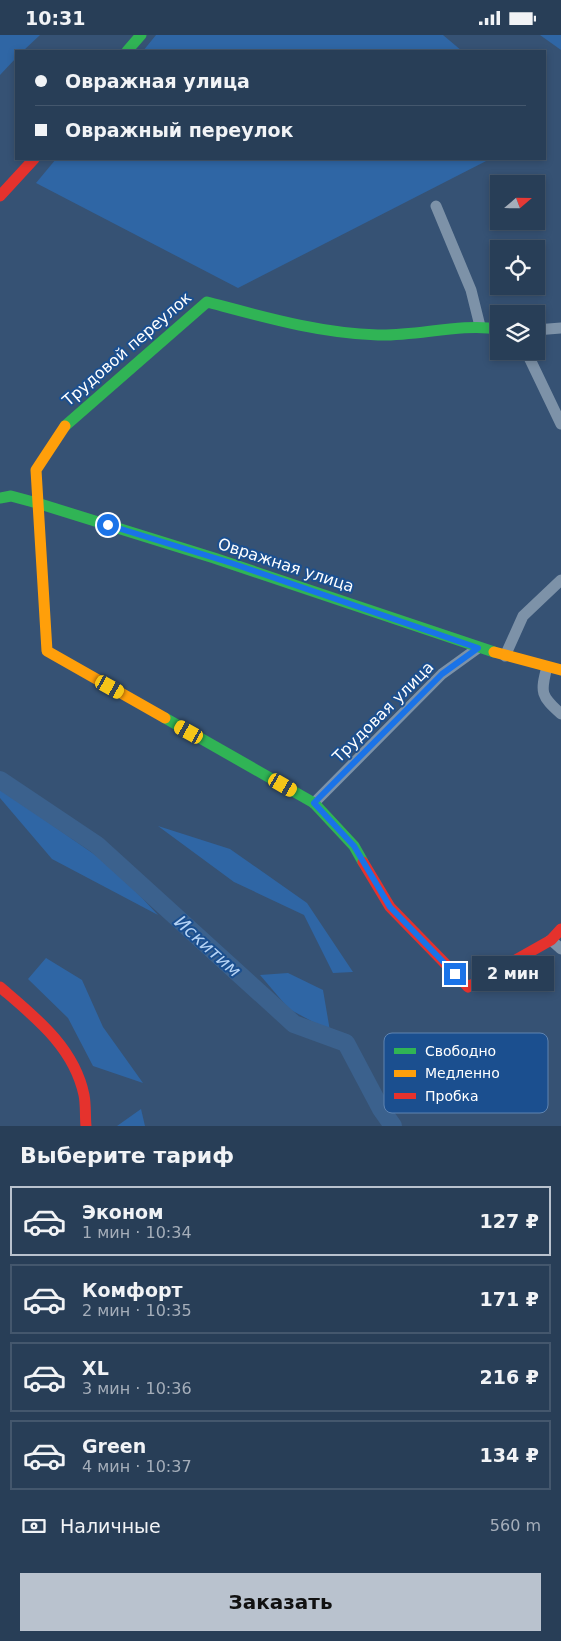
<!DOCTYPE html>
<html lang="ru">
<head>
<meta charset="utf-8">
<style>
	body { margin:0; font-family:"DejaVu Sans",sans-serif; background:#344961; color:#f1f3f6; height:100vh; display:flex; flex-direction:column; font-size:19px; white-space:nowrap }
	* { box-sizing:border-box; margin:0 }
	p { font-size:16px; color:#a5aeba }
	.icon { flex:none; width:28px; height:28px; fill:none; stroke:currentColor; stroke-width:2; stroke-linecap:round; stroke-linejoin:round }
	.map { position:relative; height:1091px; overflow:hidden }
	.drawer { display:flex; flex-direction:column; background:#283e57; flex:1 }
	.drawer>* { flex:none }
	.guide { position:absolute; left:15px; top:15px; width:531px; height:110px; border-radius:0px; box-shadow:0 2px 8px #0003,0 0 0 1px #44576d; display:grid; align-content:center; height:110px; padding:0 20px; background:#283e57 }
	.needle { width:32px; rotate:70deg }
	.tools { position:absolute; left:490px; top:140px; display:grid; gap:10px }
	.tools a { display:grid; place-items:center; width:55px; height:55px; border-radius:0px; background:#283e57; box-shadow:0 2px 8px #0003,0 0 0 1px #44576d; font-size:25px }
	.end { position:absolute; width:22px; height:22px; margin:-11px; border:6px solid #1a73e8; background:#fff; box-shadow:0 0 0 2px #fff }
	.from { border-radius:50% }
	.bubble { position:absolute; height:35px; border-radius:0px; background:#283e57; box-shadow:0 2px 8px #0003,0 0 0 1px #44576d; font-size:16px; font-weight:700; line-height:35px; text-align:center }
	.car { position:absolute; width:15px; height:30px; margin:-15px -8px; border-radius:6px; box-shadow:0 0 4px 1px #0007; background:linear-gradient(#f5c518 24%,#345 0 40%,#f5c518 0 76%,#345 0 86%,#f5c518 0) }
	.guide b { display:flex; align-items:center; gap:18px; height:48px; font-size:19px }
	.guide b+b { border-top:1px solid #44576d }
	.guide i { width:12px; height:12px; background:#f1f3f6 }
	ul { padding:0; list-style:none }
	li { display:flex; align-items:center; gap:15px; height:70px; margin:0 10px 8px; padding:0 10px; border:2px solid #44576d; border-radius:0px }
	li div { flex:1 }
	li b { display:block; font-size:19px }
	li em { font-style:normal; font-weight:700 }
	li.on { border-color:#b9c2ce }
	li>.icon { width:45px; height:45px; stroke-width:1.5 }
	h2 { padding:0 20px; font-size:22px; line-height:60px }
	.pay { display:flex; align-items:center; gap:12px; height:55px; padding:0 20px; font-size:19px }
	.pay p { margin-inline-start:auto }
	.cta { display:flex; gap:10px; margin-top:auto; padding:10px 20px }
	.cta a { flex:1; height:58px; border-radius:0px; background:#b9c2ce; color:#111; font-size:20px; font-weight:700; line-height:58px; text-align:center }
	.status { display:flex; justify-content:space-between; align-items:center; height:35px; padding:0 25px; background:#283e57; direction:ltr }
	.status svg { height:14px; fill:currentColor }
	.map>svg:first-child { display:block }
	.green { fill:#2f66a5 }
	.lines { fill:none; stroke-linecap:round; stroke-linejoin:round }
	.river { stroke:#3b618d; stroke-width:18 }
	.street { stroke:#7d92a8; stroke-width:11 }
	.fast { stroke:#30b455; stroke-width:11 }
	.slow { stroke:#ff9f0a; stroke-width:11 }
	.jam { stroke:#e5322d; stroke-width:11 }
	.route { stroke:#1a73e8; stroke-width:6 }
	.labels { text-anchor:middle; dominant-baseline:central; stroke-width:4; stroke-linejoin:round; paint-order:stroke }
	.street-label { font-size:16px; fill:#fff; stroke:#1b4f8f }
	.water-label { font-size:18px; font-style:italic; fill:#b5d3f5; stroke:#1b4f8f }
	.key { fill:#1b4f8f; stroke:#5f84b1; stroke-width:1 }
	.key-label { font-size:14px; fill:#fff }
</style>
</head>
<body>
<div class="status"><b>10:31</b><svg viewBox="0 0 49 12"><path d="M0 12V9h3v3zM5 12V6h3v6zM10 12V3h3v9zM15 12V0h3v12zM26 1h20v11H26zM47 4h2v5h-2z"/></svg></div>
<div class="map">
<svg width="561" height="1091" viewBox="0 0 561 1091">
	<rect width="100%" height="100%" fill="#365274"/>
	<g class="green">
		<path d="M0 0H40L23 16H16V23L0 40Z"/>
		<path d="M156 0H443L462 16H143Z"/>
		<path d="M540 0H561V15Z"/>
		<path d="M56 124H490L238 253 36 148Z"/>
		<path d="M0 754 114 833 158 880 52 824 0 763Z"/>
		<path d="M158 791 230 814 307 868 353 937 333 938 304 880 234 847Z"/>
		<path d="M46 923 82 945 103 992 143 1048 93 1031 68 983 28 944Z"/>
		<path d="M288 938 323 955 330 996 289 974 260 940Z"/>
		<path d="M141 1074 145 1091H117Z"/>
	</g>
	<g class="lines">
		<path class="river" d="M0 745 97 810 294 989 346 1008 381 1074 393 1091"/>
		<g class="street">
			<path d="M436 171 471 255 480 291"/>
			<path d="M536 295 561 293"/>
			<path d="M526 316 561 389"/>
			<path d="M505 621 523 581 561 545"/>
			<path d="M547 632C540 658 541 661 561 679"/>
			<path d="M314 768 442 639 478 613"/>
			<path d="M551 905 561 914"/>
		</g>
		<g class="fast">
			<path d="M127 16 141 0"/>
			<path d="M65 391 207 267C264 282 319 298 378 300 419 301 459 288 499 294"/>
			<path d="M0 463 11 461 37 468 214 523 494 617"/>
			<path d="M165 683 314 768 354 811 363 827"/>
		</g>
		<g class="slow">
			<path d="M65 391 36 435 47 616 165 683"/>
			<path d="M494 617 561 635"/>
		</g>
		<g class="jam">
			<path d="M0 161 34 124"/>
			<path d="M363 827 390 872 468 952 551 905 561 894"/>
			<path d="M0 952C35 982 74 1012 84 1060 86 1070 85 1081 86 1091"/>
		</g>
	</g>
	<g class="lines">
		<path class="route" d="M108 490 231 528 478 613 442 639 314 768 354 811 390 872 455 939"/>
	</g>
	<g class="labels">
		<g class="street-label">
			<text transform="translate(127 314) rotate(-41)">Трудовой переулок</text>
			<text transform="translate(286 530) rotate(18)">Овражная улица</text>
			<text transform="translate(383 677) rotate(-45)">Трудовая улица</text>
		</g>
		<g class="water-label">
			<text transform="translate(208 911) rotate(42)">Искитим</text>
		</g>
	</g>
	<rect x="384" y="998" width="164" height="80" rx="8" class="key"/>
	<rect x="394" y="1013" width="22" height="6" fill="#30b455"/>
	<rect x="394" y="1035" width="22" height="7" fill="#ff9f0a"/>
	<rect x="394" y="1058" width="22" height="6" fill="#e5322d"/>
	<g class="key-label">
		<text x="425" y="1021">Свободно</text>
		<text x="425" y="1043">Медленно</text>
		<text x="425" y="1066">Пробка</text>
	</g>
</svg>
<div class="tools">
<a><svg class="needle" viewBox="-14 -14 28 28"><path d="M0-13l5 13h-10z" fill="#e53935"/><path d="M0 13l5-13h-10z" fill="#a5aeba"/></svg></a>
<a><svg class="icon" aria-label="locate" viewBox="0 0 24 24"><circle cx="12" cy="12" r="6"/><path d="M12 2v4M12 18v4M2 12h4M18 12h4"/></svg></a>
<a><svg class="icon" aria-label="layers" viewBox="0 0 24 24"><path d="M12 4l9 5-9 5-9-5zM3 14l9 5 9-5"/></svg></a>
</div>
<i class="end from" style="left:108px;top:490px"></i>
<i class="end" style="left:455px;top:939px"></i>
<div class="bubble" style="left:472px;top:921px;width:82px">2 мин</div>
<i class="car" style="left:110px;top:652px;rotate:119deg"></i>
<i class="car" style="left:189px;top:697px;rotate:299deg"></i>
<i class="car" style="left:283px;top:750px;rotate:120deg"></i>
<div class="guide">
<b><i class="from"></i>Овражная улица</b>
<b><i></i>Овражный переулок</b>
</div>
</div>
<section class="drawer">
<h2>Выберите тариф</h2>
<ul>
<li class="on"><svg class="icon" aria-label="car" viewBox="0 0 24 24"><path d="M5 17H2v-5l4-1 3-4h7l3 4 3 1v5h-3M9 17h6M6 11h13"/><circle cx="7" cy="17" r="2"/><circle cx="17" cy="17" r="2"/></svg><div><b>Эконом</b><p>1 мин · 10:34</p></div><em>127 ₽</em></li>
<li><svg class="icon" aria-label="car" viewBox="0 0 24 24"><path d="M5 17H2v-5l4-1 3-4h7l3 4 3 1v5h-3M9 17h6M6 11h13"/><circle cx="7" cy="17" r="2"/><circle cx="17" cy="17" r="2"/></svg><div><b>Комфорт</b><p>2 мин · 10:35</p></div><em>171 ₽</em></li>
<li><svg class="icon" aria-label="car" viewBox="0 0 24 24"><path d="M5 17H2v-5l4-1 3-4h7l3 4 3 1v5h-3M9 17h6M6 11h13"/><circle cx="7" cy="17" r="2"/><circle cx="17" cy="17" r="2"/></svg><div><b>XL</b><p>3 мин · 10:36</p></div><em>216 ₽</em></li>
<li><svg class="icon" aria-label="car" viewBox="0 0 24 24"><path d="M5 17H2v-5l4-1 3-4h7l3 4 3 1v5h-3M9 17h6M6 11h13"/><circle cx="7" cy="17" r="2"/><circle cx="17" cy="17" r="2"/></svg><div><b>Green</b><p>4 мин · 10:37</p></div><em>134 ₽</em></li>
</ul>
<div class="pay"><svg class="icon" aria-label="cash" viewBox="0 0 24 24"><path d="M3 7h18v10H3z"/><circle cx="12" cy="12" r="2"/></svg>Наличные<p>560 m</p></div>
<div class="cta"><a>Заказать</a></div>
</section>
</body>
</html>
